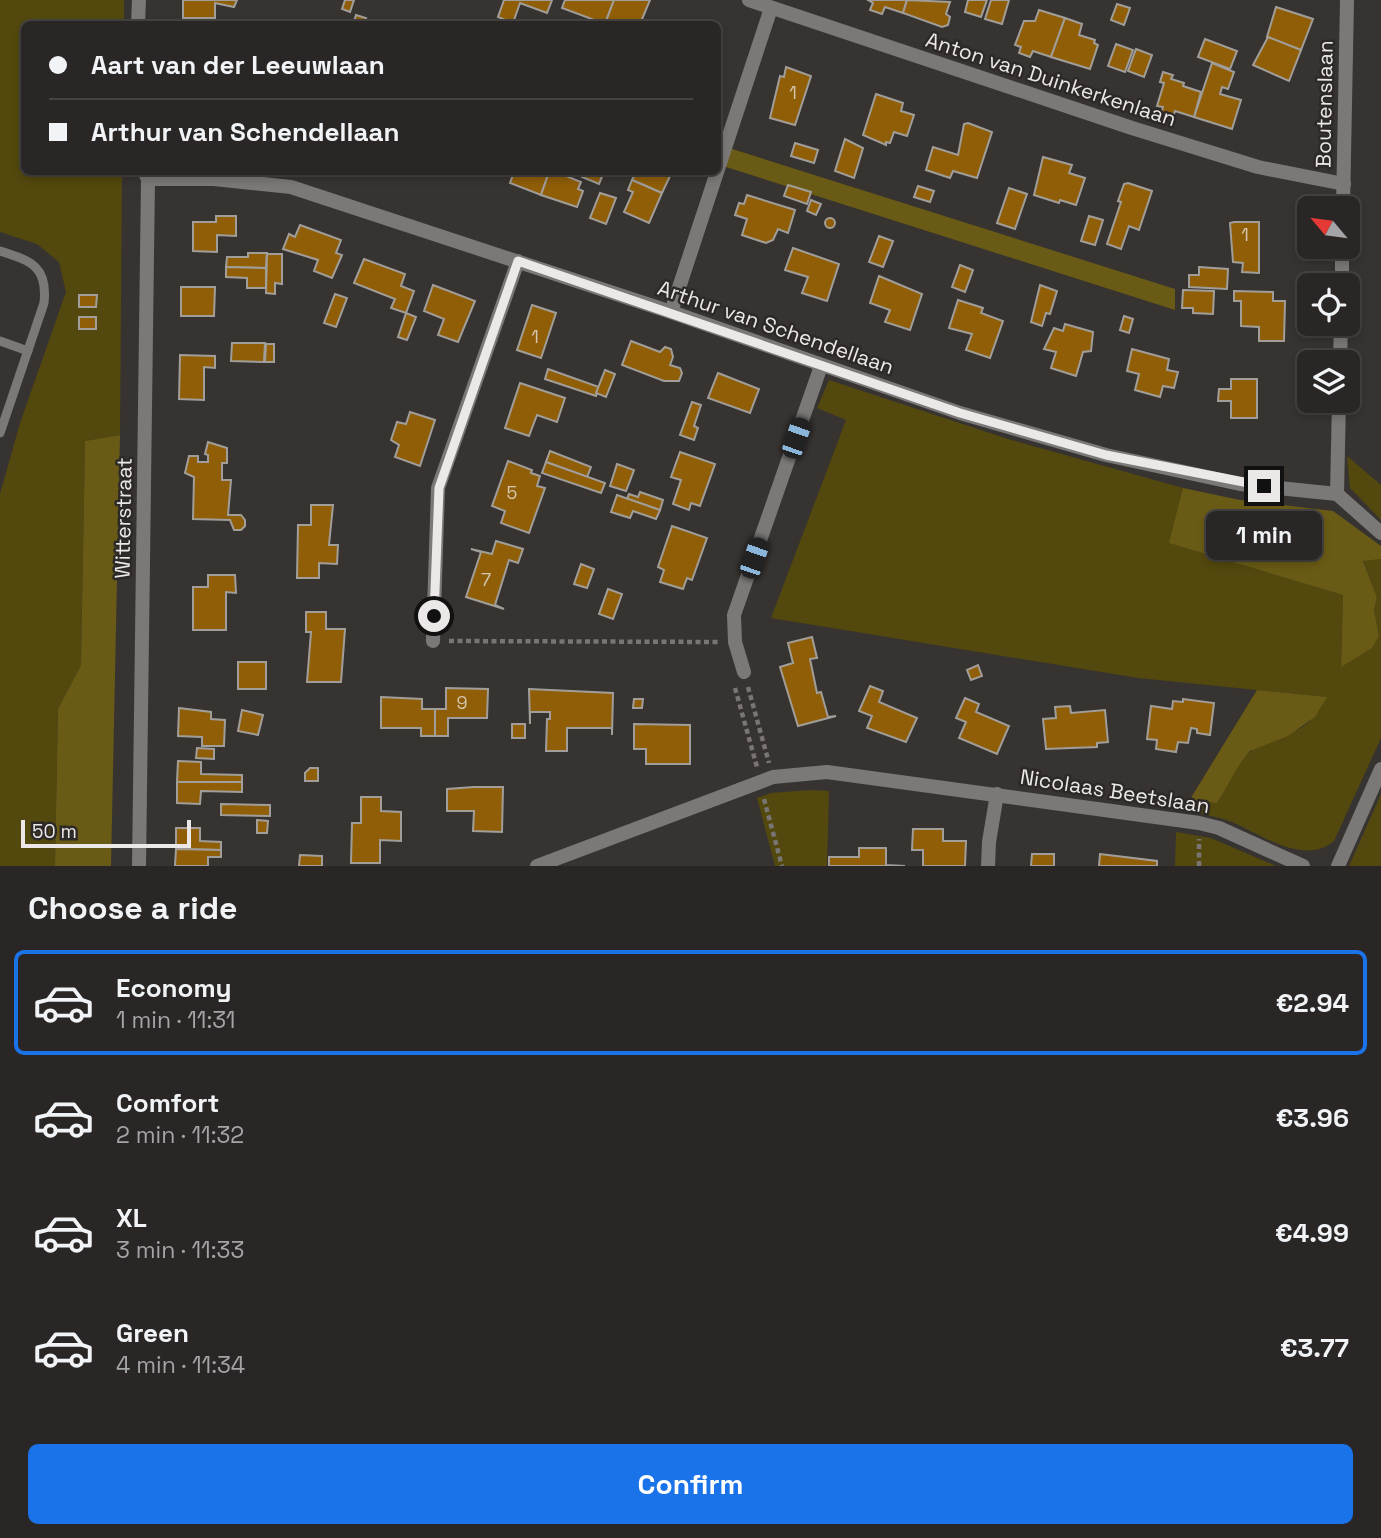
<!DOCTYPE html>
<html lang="en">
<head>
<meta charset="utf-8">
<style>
	body { margin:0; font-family:"Space Grotesk",sans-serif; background:#312e2d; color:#f1f3f6; height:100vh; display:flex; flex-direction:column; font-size:26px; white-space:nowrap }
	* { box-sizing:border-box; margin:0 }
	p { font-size:23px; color:#a5a5a7 }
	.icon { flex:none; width:38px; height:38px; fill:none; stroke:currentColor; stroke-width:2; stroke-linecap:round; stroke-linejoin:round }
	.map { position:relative; height:866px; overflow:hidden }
	.side { display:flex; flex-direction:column; background:#292625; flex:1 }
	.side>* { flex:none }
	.top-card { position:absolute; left:21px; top:21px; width:700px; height:154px; border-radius:10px; box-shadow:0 4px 10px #0003,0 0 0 2px #454342; display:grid; align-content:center; height:154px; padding:0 28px; background:#292625 }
	.needle { width:46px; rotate:299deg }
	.tools { position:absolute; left:1297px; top:196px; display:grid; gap:14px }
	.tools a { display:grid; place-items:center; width:63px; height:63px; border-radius:10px; background:#292625; box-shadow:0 4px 10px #0003,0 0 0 2px #454342; font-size:35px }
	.scale { position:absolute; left:21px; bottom:18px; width:170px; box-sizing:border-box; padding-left:7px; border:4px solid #ebe8e7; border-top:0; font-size:19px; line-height:24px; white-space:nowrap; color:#ebe8e7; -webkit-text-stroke:5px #2d2927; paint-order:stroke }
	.end { position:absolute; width:32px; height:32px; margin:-16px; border:9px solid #ebe8e7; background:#111; box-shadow:0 0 0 4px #111 }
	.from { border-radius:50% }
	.bubble { position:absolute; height:49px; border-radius:10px; background:#292625; box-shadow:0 4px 10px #0003,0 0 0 2px #454342; font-size:23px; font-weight:700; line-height:49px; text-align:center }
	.car { position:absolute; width:21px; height:42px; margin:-21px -10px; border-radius:9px; box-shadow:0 0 5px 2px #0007; background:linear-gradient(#222 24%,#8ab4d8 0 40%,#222 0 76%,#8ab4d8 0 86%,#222 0) }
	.top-card b { display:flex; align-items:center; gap:24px; height:66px; font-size:26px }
	.top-card b+b { border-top:2px solid #454342 }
	.top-card i { width:18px; height:18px; background:#f1f3f6 }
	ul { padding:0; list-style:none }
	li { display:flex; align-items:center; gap:21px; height:105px; margin:0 14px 10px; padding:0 14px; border:4px solid transparent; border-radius:10px }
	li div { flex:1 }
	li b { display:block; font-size:26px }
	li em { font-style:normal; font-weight:700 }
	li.on { border-color:#1a73e8 }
	li>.icon { width:63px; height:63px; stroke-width:1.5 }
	h2 { padding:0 28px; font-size:32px; line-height:84px }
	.cta { display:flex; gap:14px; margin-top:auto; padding:14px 28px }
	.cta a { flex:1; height:80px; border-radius:10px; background:#1a73e8; color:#fff; font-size:28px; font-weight:700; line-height:80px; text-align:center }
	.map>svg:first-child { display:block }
	.green { fill:#53480d }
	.forest { fill:#695b15 }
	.building { fill:#8f5e07; stroke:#a19e9a; stroke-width:2 }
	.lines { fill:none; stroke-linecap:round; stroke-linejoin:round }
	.path { stroke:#797574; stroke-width:4.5; stroke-dasharray:5 3.5; stroke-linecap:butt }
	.service { stroke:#7b7978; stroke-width:9 }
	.minor { stroke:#7b7978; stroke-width:14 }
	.route { stroke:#ebe8e7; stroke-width:9 }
	.labels { text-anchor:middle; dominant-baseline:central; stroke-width:5; stroke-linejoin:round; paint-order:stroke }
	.number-label { font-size:18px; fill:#d4c6af }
	.street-label { font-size:21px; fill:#ebe8e7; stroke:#2d2927 }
</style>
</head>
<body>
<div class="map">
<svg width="1381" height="866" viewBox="0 0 1381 866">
	<rect width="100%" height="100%" fill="#373331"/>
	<g class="green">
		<path d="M0 0H124V24H24V172H122L120 435 85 441 81 665 58 709 55 866H0V494L20 423 66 292 59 262 37 244 0 232Z"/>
		<path d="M829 380 1008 439 1183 488 1170 543 1343 595 1341 666 1379 636 1374 610 1377 597 1363 560 1381 559V738L1334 841C1305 866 1262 835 1232 822 1218 817 1204 814 1189 812V801L1217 803C1227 786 1235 764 1250 752 1279 729 1307 741 1326 697L1138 678 771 618 846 420 817 408Z"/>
		<path d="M1347 456 1381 485V520L1350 488Z"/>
		<path d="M811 790 829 791 827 866H775L757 798 771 793Z"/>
		<path d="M1381 794V866H1349Z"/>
		<path d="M1176 832 1211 838 1276 866H1175Z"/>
	</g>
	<g class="forest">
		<path d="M729 148 1175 289V310L723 166Z"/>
		<path d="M120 435 111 866H55L58 709 81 665 85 441Z"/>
		<path d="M1183 488 1240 500 1333 511 1381 546V559L1363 561 1377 597 1374 610 1379 636 1372 648 1341 667 1343 595 1169 543Z"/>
		<path d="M1257 690 1327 697 1315 717 1288 736 1250 751 1241 762 1217 803 1189 801Z"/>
	</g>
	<g class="building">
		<path d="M183 0H237L234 7 215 3V18H183Z"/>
		<path d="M345 0H354L350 12 342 9Z"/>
		<path d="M504 0H552L547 13 520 3 513 23 498 17Z"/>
		<path d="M565 0H614L605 24 562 8Z"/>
		<path d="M614 0H650L640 24H605Z"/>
		<path d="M868 0H907L903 13 885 7 882 14 870 10 873 3Z"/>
		<path d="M907 0 950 2 946 14 950 17 948 25 942 27 903 13Z"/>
		<path d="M968 0H987L981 17 965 12Z"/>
		<path d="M991 0H1009L1002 24 985 19Z"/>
		<path d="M1117 4 1130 8 1124 25 1111 20Z"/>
		<path d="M1276 7 1313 19 1301 50 1267 37Z"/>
		<path d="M1039 10 1065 18 1051 57 1033 51 1030 57 1019 53 1021 47 1015 45 1024 21H1035Z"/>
		<path d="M356 15 366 18 363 24H353Z"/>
		<path d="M1065 18 1082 24 1079 35 1095 40 1094 43 1098 45 1090 69 1051 57Z"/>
		<path d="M1268 37 1301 50 1289 81 1253 65Z"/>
		<path d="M1205 39 1237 51 1230 69 1198 57Z"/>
		<path d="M1116 44 1133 50 1125 72 1108 66Z"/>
		<path d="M1136 49 1152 55 1144 77 1128 71Z"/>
		<path d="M1212 63 1234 72 1228 89 1222 87 1220 94 1241 100 1232 129 1194 117Z"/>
		<path d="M786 67 811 76 795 125 770 118 780 76 784 77Z"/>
		<path d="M1163 72 1173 75 1171 79 1184 83 1183 86 1201 92 1194 117 1175 111 1173 117 1161 114 1163 107 1157 106 1164 83 1160 82Z"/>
		<path d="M876 94 903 103 901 111 914 115 907 136 894 132 890 143 886 142V145L863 135Z"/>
		<path d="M968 123 992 132 977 178 953 171 950 178 926 170 933 147 958 155 964 124Z"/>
		<path d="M845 139 863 148 854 178 835 171Z"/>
		<path d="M795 143 818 150 814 163 791 156Z"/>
		<path d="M1043 157 1072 165 1069 173 1085 178 1076 205 1060 200 1059 203 1034 195Z"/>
		<path d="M514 172H549L541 195 510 183Z"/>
		<path d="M549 172H562L561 174 581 182 578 189 583 191 577 207 541 195Z"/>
		<path d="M584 172H604L599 184 582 177Z"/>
		<path d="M636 172H672L662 193 632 180Z"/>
		<path d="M632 180 662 193 649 223 624 212 633 192 628 190Z"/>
		<path d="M1128 183 1152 191 1139 230 1129 226 1121 249 1107 244 1121 202 1118 201 1124 184Z"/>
		<path d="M788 185 811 192 807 204 784 196Z"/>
		<path d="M918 186 934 191 930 202 914 197Z"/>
		<path d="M1009 188 1027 194 1015 229 997 223Z"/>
		<path d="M600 193 616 198 606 224 590 218Z"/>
		<path d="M747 195 795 210 788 233 778 229 773 240 766 243 742 235 747 219 735 215 739 203 744 204Z"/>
		<path d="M811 200 821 204 816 215 807 211Z"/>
		<path d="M216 216H236V236L217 235V252L193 251V222H216Z"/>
		<path d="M1089 216 1103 220 1095 245 1081 241Z"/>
		<circle cx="830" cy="223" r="5"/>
		<path d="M1234 222H1259V273L1242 272 1243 263 1233 262 1230 223Z"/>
		<path d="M300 225 341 240 336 253 342 255 332 278 314 271 318 260 283 249 289 234 295 237Z"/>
		<path d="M879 236 893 241 883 267 869 262Z"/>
		<path d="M793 248 839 264 827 301 802 293 808 277 785 270Z"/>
		<path d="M248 253H267L266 268 226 267 227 257H248Z"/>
		<path d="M267 254H282V284L275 283V294L266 293Z"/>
		<path d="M364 259 405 274 401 286 414 291 406 313 391 308 395 299 354 283Z"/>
		<path d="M960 265 973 270 965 292 952 287Z"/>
		<path d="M226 267 266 268V288H247V278L226 277Z"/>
		<path d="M1199 267 1228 269 1227 289 1189 287V275H1199Z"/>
		<path d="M879 276 922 294 910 330 885 322 890 310 870 303Z"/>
		<path d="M433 285 475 301 458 342 438 335 444 319 424 311Z"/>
		<path d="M1040 285 1057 291 1050 314 1046 313 1042 326 1031 322Z"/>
		<path d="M181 287H215L214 316H181Z"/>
		<path d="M1183 290 1214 291 1213 314 1193 313V308H1182Z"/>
		<path d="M1234 291 1273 292V301H1285L1284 341H1259V327L1241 326V301H1234Z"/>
		<path d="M335 294 347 298 336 327 324 323Z"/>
		<path d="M79 295H97L96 307H79Z"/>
		<path d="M958 300 983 308 981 313 1003 321 990 358 966 350 972 334 949 328Z"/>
		<path d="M532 305 556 313 541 358 517 350Z"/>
		<path d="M406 313 416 317 407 340 398 337Z"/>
		<path d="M1124 316 1133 319 1129 333 1120 330Z"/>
		<rect x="79" y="317" width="17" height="12"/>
		<path d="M1065 324 1093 332 1091 351 1083 352 1076 376 1051 368 1056 352 1044 349 1054 328 1063 331Z"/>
		<path d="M631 341 660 352 665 347 671 349 673 357 670 365 680 368 682 373 679 381H664L622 365Z"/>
		<path d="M232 343H265L264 362 231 361Z"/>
		<path d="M266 344H274V362H265Z"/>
		<path d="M1132 349 1169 359 1167 370 1178 372 1174 388 1163 386 1160 397 1135 390 1139 374 1127 371Z"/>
		<path d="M180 355 215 356V368L204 367V400L179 399Z"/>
		<path d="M548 369 599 387 596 396 545 379Z"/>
		<path d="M605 370 615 374 606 397 596 393Z"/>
		<path d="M718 373 759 389 750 413 708 398Z"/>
		<path d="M1231 379H1257V418H1231V401H1218L1219 389H1231Z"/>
		<path d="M520 383 565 398 557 422 537 415 529 436 505 428Z"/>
		<path d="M692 402 701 405 694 426 698 428 694 440 680 435Z"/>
		<path d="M410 412 435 420 420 466 395 457 399 445 391 440 397 422 406 424Z"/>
		<path d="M208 442 227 448V463H222V480H231L228 515H241L245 520V526L241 530H234L230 520 193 519 194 477 185 473 189 456H198V462H208V455L205 454Z"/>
		<path d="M550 451 591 467 587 477 546 462Z"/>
		<path d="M680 452 715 464 700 506 691 503 689 510 673 504 681 480 671 477Z"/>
		<path d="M508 461 532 470 531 473 540 476 537 486 545 488 529 533 501 523 505 511 492 506Z"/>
		<path d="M546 462 605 483 601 493 542 473Z"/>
		<path d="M617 464 634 470 626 491 610 486Z"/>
		<path d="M640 492 663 500 660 510 627 499 629 494 638 497Z"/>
		<path d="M617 495 660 510 656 519 633 511 630 518 611 512Z"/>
		<path d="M311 505H333L329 545H338L337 564 319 563V578H297L298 525H311Z"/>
		<path d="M672 526 707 538 692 580 687 578 683 589 660 582 664 570 658 567Z"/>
		<path d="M496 541 523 549 518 563 509 560 495 605 504 609 466 597 481 552 471 549 492 554Z"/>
		<path d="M581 564 594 569 587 588 574 584Z"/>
		<path d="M208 575H235L236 593 226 592V630H193V587H208Z"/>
		<path d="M608 589 622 594 613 619 599 614Z"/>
		<path d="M306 612H326V629H345L341 682H307L311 632H306Z"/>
		<path d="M812 637 817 658 810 659 817 693 821 692 828 717 836 716 798 726 780 667 793 663 788 643Z"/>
		<rect x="238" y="662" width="28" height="27"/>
		<path d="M978 665 982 676 971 680 967 670Z"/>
		<path d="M870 686 883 691 879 702 917 718 906 742 867 728 872 716 859 711Z"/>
		<path d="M446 688 488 689 487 718H448V736H435V709H446Z"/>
		<path d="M529 689 613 693 612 735V728H567V751H546L547 719H550V712H530V724Z"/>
		<path d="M381 697 422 699V709H435V736H421V728H381Z"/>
		<path d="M965 698 979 704 976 712 1009 726 997 754 959 738 966 722 956 718Z"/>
		<path d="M634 699H643L642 708H633Z"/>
		<path d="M1183 699 1214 703 1210 735 1197 733V729L1191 728 1188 743 1178 742 1176 752 1156 749 1157 740 1147 739 1151 706 1172 709 1173 701 1183 702Z"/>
		<path d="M1070 706 1071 713 1105 710 1108 742 1097 743V747L1046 749 1043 719 1056 718 1055 707Z"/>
		<path d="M179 708 211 712V719L225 720 224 746H202V737L178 736Z"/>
		<path d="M242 710 263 715 258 735 238 731Z"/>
		<rect x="512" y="724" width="13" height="14"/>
		<path d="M634 724 690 725V764H646V749H634Z"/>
		<path d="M197 748 214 749V759L196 758Z"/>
		<path d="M178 761 201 762V774L242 775V782H177Z"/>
		<path d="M310 768H318V781H305V773Z"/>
		<path d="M177 782H242V792L201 791 200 804 177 803Z"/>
		<path d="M474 787H503L502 832 473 831 474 811H447V789Z"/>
		<path d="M361 797H381V811L401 812V841L380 840V863H351L352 823H361Z"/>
		<path d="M221 804 270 805V816L221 815Z"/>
		<path d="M257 820 268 821 267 833H257Z"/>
		<path d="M176 828H200V841L221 842V850L176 849Z"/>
		<path d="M913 829H943V841H966L965 866H923V850H912Z"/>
		<path d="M859 848H886V865L905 866H829V857H859Z"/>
		<path d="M176 849 221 850V857H208V866H175Z"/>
		<path d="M1032 854H1054V866H1031Z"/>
		<path d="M1100 854 1157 861V866H1099Z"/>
		<path d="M300 855 322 856V866H299Z"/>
	</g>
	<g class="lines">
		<g class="path">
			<path d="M449 641 720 642"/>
			<path d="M748 687 769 763"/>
			<path d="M735 688 757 767"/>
			<path d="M764 799 782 866"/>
			<path d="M1199 866V839"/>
		</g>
		<g class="service">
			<path d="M0 251C31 261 48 266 44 303L0 433"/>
			<path d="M0 341 28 351"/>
		</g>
		<g class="minor">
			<path d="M749 0 1132 128 1258 167 1344 184"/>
			<path d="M138 24 139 0"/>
			<path d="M148 179H214L291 187 671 312 960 413 1106 455 1240 484 1337 494 1381 533"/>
			<path d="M1343 208 1347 0"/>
			<path d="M1342 285V247"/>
			<path d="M671 312 771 8"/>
			<path d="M1340 362 1341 324"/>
			<path d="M1337 494 1339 401"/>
			<path d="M433 641 438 488 518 261"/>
			<path d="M744 672 735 642 734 615 821 366"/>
			<path d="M139 866 148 179 145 173"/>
			<path d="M537 866 773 777 827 772 1199 823 1219 828 1303 866"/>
			<path d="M988 866 989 842 997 794"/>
			<path d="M1338 866 1381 769"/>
		</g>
	</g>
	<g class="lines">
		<path class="route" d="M434 616 439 488 518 261 960 413 1106 455 1264 486"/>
	</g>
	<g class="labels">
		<g class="number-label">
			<text x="793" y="92">1</text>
			<text x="1245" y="234">1</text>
			<text x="535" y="336">1</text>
			<text x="512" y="492">5</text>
			<text x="486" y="579">7</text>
			<text x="462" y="702">9</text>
		</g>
		<g class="street-label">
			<text transform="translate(1051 79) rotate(18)">Anton van Duinkerkenlaan</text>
			<text transform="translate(1324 104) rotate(-89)">Boutenslaan</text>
			<text transform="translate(776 327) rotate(19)">Arthur van Schendellaan</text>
			<text transform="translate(123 518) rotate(-89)">Witterstraat</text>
			<text transform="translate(1115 791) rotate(9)">Nicolaas Beetslaan</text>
		</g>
	</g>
</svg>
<div class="tools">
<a><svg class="needle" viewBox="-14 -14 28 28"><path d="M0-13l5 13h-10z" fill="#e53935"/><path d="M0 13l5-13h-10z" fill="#a5a5a7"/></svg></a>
<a><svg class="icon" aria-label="locate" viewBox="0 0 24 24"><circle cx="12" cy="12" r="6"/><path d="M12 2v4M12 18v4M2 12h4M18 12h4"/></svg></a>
<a><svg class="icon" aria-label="layers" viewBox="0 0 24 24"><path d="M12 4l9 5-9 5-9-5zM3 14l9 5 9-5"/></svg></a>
</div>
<div class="scale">50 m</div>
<i class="end from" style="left:434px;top:616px"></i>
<i class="end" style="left:1264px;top:486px"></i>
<div class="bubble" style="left:1206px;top:511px;width:116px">1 min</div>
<i class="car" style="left:796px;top:438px;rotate:19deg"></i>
<i class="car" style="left:754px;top:558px;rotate:19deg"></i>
<div class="top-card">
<b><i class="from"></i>Aart van der Leeuwlaan</b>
<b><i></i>Arthur van Schendellaan</b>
</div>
</div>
<section class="side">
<h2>Choose a ride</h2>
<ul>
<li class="on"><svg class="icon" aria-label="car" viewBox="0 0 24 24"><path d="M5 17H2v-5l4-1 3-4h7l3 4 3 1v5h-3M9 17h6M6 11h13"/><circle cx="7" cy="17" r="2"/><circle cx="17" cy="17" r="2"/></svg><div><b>Economy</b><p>1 min · 11:31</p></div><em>€2.94</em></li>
<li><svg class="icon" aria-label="car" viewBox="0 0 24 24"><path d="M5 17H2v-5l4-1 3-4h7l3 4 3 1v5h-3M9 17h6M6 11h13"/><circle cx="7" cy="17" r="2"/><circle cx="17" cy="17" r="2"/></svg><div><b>Comfort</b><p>2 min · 11:32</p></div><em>€3.96</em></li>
<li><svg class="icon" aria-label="car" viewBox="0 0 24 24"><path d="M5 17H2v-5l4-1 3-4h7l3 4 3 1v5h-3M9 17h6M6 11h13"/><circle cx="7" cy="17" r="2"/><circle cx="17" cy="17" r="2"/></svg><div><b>XL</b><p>3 min · 11:33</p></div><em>€4.99</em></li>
<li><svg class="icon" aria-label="car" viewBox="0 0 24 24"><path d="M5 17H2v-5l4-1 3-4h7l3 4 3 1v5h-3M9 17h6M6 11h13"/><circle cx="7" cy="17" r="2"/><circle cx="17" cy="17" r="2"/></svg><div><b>Green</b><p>4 min · 11:34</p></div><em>€3.77</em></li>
</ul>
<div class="cta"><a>Confirm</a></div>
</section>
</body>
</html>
